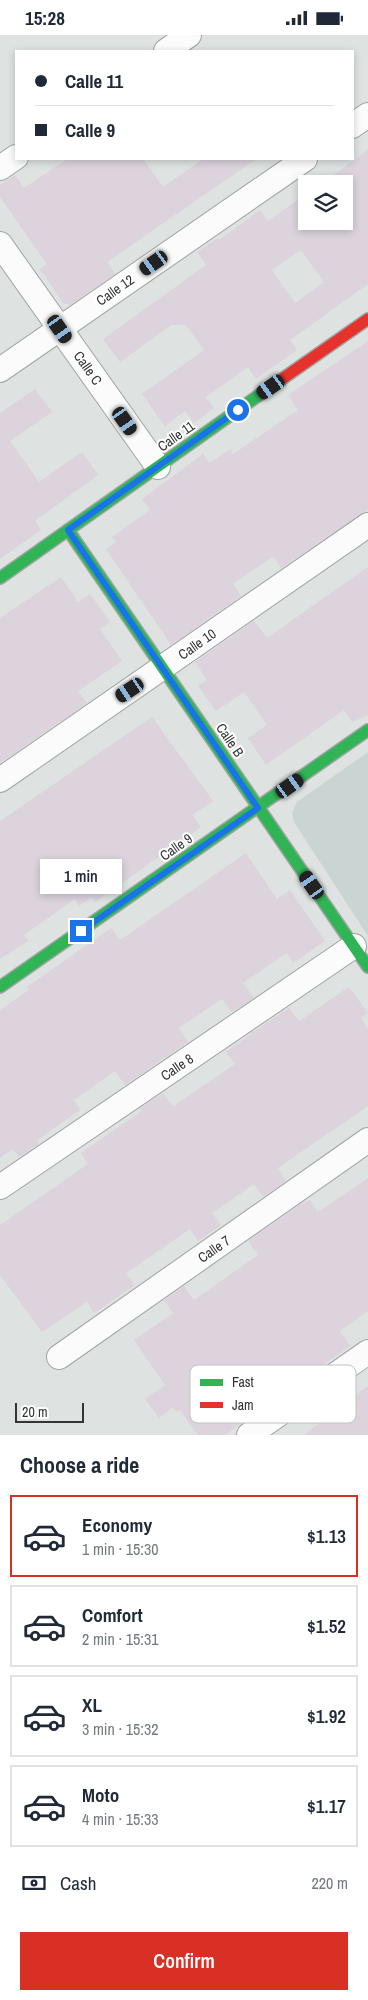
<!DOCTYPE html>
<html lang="en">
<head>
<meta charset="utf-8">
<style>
	body { margin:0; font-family:"Archivo Narrow",sans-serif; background:#f2f2f3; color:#1f2937; height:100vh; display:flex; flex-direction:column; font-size:19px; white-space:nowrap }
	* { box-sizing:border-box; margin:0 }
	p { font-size:16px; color:#747a83 }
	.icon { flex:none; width:28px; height:28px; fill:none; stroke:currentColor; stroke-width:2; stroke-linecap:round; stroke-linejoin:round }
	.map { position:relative; height:1400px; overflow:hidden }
	.details { display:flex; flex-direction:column; background:#fff; flex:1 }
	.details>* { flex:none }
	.banner { position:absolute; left:15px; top:15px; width:339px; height:110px; border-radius:0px; box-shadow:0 2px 8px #0003; display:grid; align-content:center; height:110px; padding:0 20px; background:#fff }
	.controls { position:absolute; left:298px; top:140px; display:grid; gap:10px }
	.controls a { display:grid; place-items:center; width:55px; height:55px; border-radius:0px; background:#fff; box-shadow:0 2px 8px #0003; font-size:25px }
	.scale { position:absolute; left:15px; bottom:12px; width:69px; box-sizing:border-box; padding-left:5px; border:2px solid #333535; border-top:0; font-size:14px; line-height:18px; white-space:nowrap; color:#333535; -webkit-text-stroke:4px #fff; paint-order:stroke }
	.end { position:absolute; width:22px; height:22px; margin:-11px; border:6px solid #1a73e8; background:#fff; box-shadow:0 0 0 2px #fff }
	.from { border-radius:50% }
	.bubble { position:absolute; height:35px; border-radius:0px; background:#fff; box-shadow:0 2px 8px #0003; font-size:16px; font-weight:600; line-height:35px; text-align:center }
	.car { position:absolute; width:15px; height:30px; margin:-15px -8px; border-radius:6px; box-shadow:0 0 4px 1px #0007; background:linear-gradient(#222 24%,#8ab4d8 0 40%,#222 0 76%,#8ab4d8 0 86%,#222 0) }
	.banner b { display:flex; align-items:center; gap:18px; height:48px; font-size:19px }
	.banner b+b { border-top:1px solid #e0e1e3 }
	.banner i { width:12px; height:12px; background:#1f2937 }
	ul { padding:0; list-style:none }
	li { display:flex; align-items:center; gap:15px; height:82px; margin:0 10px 8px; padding:0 10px; border:2px solid #e0e1e3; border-radius:0px }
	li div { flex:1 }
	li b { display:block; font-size:19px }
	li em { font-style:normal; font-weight:600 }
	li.on { border-color:#d93025 }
	li>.icon { width:45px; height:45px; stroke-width:1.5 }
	h2 { padding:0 20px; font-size:22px; line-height:60px }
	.pay { display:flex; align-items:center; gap:12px; height:55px; padding:0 20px; font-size:19px }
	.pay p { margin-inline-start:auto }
	.button { display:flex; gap:10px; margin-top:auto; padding:10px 20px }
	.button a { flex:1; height:58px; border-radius:0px; background:#d93025; color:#fff; font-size:20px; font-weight:600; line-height:58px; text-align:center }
	.status { display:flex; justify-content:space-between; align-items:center; height:35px; padding:0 25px; background:#fff; direction:ltr }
	.status svg { height:14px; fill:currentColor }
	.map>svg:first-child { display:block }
	.built { fill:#cad4d3 }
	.building { fill:#dcd3dd; fill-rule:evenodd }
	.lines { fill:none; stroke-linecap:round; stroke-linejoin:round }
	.street-casing { stroke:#a2a4a3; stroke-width:26 }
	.fast-casing { stroke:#a2a4a3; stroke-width:14 }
	.jam-casing { stroke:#a2a4a3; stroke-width:14 }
	.street { stroke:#fafbfa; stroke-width:24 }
	.fast { stroke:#30b455; stroke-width:11 }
	.jam { stroke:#e5322d; stroke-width:11 }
	.route { stroke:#1a73e8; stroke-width:6 }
	.labels { text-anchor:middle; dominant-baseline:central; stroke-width:4; stroke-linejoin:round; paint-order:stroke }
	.street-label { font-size:14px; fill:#333535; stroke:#fff }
	.key { fill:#fff; stroke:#c2c2c2; stroke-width:1 }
	.key-label { font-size:14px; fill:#333535 }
</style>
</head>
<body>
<div class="status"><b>15:28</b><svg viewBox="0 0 49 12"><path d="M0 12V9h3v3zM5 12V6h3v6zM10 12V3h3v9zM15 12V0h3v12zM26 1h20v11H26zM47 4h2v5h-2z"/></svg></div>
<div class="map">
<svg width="368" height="1400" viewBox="0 0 368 1400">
	<rect width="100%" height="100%" fill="#dee2e1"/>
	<path class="built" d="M368 717V901L294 787 292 778 297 767Z"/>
	<g class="building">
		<path d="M368 115V249L290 305 297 315 256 344 248 332 206 362 214 373 194 388 185 376 165 391 142 359 204 315 186 290H171L120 327 103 304 206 230 197 217 218 203 219 205 260 175 268 186 306 159V186H344V149H321ZM301 215 324 247 295 268 272 235Z"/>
		<path d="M67 124H143L163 152 203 124H256L107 227 115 239 70 270 63 268 40 234 47 229 0 162V150L15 140 24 153Z"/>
		<path d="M368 306V475L281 533 274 521 253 535 233 549 241 561 171 610 106 514 116 507 112 502 150 475 142 464 203 419 209 428 230 414 233 419 276 390 298 375 288 360Z"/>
		<path d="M35 354 52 377 10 406 39 447 82 417 98 440 35 486 41 495 0 524V378Z"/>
		<path d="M368 532V680L352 687 344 675 266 730 248 703 267 690 244 657 216 676 198 651 207 645 195 627 254 586 267 603Z"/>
		<path d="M61 542 78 567 90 559 110 587 100 594 122 626 78 656 87 668 0 728V583Z"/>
		<path d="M152 682 213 766 192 780 201 792 95 867 92 862 79 871 75 864 24 900 28 906 0 924V786Z"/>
		<path d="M246 818 277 864 290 855 325 906 293 928 287 918 243 948 254 963 232 977 222 964 179 993 188 1007 125 1050 115 1036 74 1065 80 1075 37 1105 39 1109 19 1122 13 1114 0 1123V975L29 955 27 952 111 893 120 905Z"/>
		<path d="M349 952 368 978 361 983 368 994V1071L278 1133 286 1146 263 1162 254 1149 212 1178 221 1190 198 1206 190 1194 126 1238 135 1250 94 1278 87 1267 42 1297 0 1240V1190L88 1129 81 1118 142 1076 140 1073 163 1058 173 1071 235 1029 226 1017 269 986 289 973 299 986Z"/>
		<path d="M368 1143V1276L340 1296 350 1311 225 1400H198L180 1375 176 1377 173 1372 159 1383 145 1364 165 1350 134 1305 173 1278 164 1265 184 1251 194 1265 258 1220 248 1206 301 1169 310 1165 318 1177Z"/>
		<path d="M346 1349 354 1361 368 1351V1400H303L337 1376 328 1362Z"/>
	</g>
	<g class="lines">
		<defs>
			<g id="street">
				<path d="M166 16 189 0"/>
				<path d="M352 91 368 80"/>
				<path d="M0 133 16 122"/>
				<path d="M0 209 158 432"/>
				<path d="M0 335 305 124"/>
				<path d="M0 745 368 490"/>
				<path d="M0 1152 354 911"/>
				<path d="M59 1322 368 1105"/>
				<path d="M249 1400 368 1317"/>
			</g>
			<g id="fast">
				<path d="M68 495 368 932"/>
				<path d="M0 543 272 351"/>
				<path d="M0 952 368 695"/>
			</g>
			<path id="jam" d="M272 351 368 284"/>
		</defs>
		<use href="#street" class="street-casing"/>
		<use href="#fast" class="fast-casing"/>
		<use href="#jam" class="jam-casing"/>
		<use href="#street" class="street"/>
		<use href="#fast" class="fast"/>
		<use href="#jam" class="jam"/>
	</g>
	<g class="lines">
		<path class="route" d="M81 896 258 773 68 495 238 375"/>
	</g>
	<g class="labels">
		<g class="street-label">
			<text transform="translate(115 255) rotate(-35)">Calle 12</text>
			<text transform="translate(88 333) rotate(55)">Calle C</text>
			<text transform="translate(176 401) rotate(-35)">Calle 11</text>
			<text transform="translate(197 609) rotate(-35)">Calle 10</text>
			<text transform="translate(230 705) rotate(56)">Calle B</text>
			<text transform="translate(176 812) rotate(-35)">Calle 9</text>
			<text transform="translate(177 1032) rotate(-34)">Calle 8</text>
			<text transform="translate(214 1214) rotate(-35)">Calle 7</text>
		</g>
	</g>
	<rect x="190" y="1330" width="166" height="58" rx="8" class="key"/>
	<rect x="200" y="1344" width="23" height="7" fill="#30b455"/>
	<rect x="200" y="1367" width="23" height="6" fill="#e5322d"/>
	<g class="key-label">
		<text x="232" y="1352">Fast</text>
		<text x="232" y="1375">Jam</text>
	</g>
</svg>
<div class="controls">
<a><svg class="icon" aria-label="layers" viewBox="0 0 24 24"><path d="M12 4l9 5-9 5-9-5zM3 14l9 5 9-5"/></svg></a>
</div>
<div class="scale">20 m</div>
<i class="end from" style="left:238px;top:375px"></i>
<i class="end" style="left:81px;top:896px"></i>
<div class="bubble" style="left:40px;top:824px;width:82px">1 min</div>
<i class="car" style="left:154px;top:228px;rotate:235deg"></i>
<i class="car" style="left:60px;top:294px;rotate:145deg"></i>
<i class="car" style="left:271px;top:352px;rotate:235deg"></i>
<i class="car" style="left:125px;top:386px;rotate:145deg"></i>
<i class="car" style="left:130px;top:655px;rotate:236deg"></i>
<i class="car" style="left:290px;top:751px;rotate:55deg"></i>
<i class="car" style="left:312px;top:850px;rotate:325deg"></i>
<div class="banner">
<b><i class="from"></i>Calle 11</b>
<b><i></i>Calle 9</b>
</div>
</div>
<section class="details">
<h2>Choose a ride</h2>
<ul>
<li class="on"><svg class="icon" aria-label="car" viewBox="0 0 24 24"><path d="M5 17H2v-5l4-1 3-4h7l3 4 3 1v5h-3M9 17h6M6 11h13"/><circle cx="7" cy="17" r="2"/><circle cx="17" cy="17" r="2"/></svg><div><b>Economy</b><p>1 min · 15:30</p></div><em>$1.13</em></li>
<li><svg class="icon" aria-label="car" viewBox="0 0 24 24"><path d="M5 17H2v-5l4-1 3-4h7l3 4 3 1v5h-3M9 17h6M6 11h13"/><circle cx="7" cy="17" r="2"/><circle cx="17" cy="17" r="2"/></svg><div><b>Comfort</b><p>2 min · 15:31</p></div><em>$1.52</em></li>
<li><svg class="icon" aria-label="car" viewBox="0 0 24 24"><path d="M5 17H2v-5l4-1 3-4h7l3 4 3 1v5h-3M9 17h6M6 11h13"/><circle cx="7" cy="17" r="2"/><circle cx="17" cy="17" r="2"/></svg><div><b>XL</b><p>3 min · 15:32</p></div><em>$1.92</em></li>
<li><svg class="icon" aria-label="car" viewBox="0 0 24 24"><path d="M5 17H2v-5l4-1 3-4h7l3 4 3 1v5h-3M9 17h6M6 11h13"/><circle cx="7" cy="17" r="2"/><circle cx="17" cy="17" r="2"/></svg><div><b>Moto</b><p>4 min · 15:33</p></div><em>$1.17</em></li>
</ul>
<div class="pay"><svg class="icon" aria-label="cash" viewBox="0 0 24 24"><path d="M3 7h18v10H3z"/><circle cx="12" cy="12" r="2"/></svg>Cash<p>220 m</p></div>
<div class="button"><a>Confirm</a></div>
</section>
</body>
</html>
